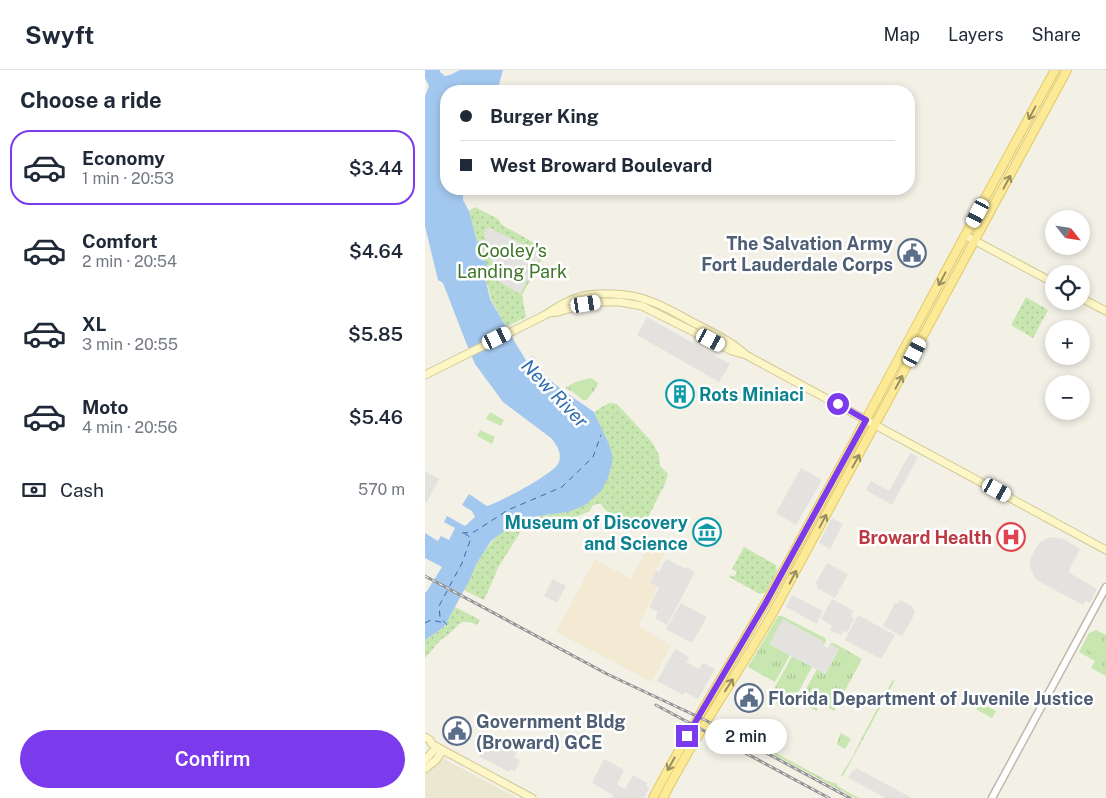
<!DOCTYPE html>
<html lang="en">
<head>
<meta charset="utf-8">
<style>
	body { margin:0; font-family:"Public Sans",sans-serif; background:#f2f2f3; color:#1f2937; height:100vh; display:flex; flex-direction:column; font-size:19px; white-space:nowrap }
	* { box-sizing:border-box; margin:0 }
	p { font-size:16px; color:#747a83 }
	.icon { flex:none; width:28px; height:28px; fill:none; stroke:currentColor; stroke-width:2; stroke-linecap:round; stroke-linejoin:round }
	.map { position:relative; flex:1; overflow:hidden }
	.side { display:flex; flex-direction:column; background:#fff; width:425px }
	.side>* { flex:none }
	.hud { position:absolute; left:15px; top:15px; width:475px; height:110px; border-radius:20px; box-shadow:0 2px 8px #0003; display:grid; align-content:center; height:110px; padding:0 20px; background:#fff }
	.needle { width:32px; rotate:120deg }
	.buttons { position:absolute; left:620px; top:140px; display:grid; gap:10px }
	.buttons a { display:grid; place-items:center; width:45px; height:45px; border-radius:50%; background:#fff; box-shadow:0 2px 8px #0003; font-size:25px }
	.end { position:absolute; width:22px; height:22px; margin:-11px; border:6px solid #7c3aed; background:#fff; box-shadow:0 0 0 2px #fff }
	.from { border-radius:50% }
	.bubble { position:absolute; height:35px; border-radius:18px; background:#fff; box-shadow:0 2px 8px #0003; font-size:16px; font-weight:600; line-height:35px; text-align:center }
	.car { position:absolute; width:15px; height:30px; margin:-15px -8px; border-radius:6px; box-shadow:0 0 4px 1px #0007; background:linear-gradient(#fff 24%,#345 0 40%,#fff 0 76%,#345 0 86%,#fff 0) }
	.hud b { display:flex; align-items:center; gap:18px; height:48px; font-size:19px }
	.hud b+b { border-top:1px solid #e0e1e3 }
	.hud i { width:12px; height:12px; background:#1f2937 }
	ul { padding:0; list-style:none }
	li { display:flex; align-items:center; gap:15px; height:75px; margin:0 10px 8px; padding:0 10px; border:2px solid transparent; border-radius:20px }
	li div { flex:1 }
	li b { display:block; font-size:19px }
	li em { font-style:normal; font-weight:600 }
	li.selected { border-color:#7c3aed }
	li>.icon { width:45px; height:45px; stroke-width:1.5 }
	h2 { padding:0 20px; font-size:22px; line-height:60px }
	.pay { display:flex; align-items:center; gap:12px; height:55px; padding:0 20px; font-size:19px }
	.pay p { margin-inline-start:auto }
	.cta { display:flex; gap:10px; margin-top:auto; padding:10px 20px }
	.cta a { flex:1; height:58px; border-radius:30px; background:#7c3aed; color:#fff; font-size:20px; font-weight:600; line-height:58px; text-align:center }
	header { display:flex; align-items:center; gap:30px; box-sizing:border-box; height:70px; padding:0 25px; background:#fff; border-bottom:1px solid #e0e1e3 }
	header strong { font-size:24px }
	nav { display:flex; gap:28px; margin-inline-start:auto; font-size:18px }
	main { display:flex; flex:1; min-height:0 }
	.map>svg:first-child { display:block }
	.commercial { fill:#f4e9d2 }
	.education { fill:#ece7d0 }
	.grass { fill:url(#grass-tufts) }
	.park { fill:url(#park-dots) }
	.pitch { fill:#c8e6b0 }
	.parking { fill:#e4e2de }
	.water { fill:#a3c8ef }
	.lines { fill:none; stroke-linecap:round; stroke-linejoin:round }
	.ferry { stroke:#316daf; stroke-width:1; stroke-dasharray:6 5; stroke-linecap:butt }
	.tertiary-casing { stroke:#beb9a9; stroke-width:9 }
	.secondary-casing { stroke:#d2c897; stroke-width:9 }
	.primary-casing { stroke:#e1c966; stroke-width:10 }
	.tertiary { stroke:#fff; stroke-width:6 }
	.secondary { stroke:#fdf6c6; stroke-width:7 }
	.primary { stroke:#fcea96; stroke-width:8 }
	.rail-casing { stroke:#959595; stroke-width:3 }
	.rail { stroke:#fff; stroke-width:1; stroke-dasharray:4; stroke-linecap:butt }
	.oneway { stroke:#978d61 }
	.route { stroke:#7c3aed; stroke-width:6 }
	.labels { text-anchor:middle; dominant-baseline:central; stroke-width:5; stroke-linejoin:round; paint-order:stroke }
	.service-label { font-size:18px; font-weight:bold; fill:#4e5e75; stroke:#fff; text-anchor:start }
	.park-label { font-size:18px; fill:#3f762a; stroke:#fff }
	.culture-label { font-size:18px; font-weight:bold; fill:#0d838f; stroke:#fff; text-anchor:start }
	.health-label { font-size:18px; font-weight:bold; fill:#be3a42; stroke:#fff; text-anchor:end }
	.water-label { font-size:19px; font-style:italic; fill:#316daf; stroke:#fff }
</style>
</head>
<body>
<header>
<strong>Swyft</strong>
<nav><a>Map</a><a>Layers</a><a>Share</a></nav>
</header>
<main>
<section class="side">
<h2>Choose a ride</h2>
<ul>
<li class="selected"><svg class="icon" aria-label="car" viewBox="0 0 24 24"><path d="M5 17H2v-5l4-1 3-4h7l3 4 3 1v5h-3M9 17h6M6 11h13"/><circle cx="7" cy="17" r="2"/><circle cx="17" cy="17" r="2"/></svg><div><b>Economy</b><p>1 min · 20:53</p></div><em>$3.44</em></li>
<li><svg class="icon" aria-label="car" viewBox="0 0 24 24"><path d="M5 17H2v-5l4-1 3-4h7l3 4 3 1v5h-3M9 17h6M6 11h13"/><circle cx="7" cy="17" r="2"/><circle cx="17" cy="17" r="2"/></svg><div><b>Comfort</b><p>2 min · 20:54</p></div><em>$4.64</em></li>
<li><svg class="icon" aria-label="car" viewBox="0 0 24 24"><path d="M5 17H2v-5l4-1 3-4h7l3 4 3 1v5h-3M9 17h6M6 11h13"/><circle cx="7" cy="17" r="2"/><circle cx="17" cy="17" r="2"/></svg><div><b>XL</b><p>3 min · 20:55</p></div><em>$5.85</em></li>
<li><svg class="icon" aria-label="car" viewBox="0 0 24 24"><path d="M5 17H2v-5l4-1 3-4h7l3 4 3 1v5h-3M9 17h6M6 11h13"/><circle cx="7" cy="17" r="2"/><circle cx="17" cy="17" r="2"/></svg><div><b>Moto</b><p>4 min · 20:56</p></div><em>$5.46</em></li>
</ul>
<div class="pay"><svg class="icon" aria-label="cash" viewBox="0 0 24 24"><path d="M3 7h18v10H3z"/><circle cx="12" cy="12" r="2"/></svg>Cash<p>570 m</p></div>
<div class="cta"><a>Confirm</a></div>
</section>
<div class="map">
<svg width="681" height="728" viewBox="0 0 681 728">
	<defs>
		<pattern id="grass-tufts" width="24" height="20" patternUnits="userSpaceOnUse" patternTransform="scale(1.25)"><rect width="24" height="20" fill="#c8e6b0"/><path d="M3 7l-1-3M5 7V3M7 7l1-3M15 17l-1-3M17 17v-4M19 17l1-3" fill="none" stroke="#adc698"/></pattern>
		<pattern id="park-dots" width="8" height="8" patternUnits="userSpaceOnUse" patternTransform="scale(1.25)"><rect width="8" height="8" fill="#c8e6b0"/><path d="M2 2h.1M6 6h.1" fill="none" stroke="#adc698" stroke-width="1.8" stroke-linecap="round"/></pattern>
	</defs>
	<rect width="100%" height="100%" fill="#f3f0e6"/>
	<path class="commercial" d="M224 475 240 483 224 513 232 518 213 556 246 575 227 612 131 562 170 489 206 509Z"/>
	<path class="education" d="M17 688 92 728H0V704L14 693Z"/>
	<g class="grass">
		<path d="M165 308 168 309 173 313C171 320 166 324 162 330H158L148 322 140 318 150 312Z"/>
		<path d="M353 546H357L400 568 401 571 398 576 397 574 398 572 344 574 365 585 350 612 323 597Z"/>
		<path d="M671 560 681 565V606L666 598 670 591 654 582 664 563Z"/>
		<path d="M406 573H409L437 589 409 641 395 633 392 639V641L374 632 375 630 392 599 400 604 414 579 405 575Z"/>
		<path d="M367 586 387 597 369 630 352 635 349 619Z"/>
		<path d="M470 610 418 706 416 705 428 686 435 671 467 611Z"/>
		<path d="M416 663 426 669 420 679 413 675 412 673Z"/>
		<path d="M347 681 403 711 413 714 412 716 434 728H430L344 682Z"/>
	</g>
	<g class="park">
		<path d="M50 137 73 149 77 155 122 180 97 225 101 247 81 257 66 229 58 198 62 196 60 191H57L53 178 57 176 56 171 52 172 44 141Z"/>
		<path d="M601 227 623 240 608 268 586 255Z"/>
		<path d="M184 333 192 334 227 372 234 385 235 396 243 404 240 414 219 455 214 459 180 440 176 434H172L167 436 165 441 153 446 122 454H112L96 461 74 496 59 530 39 520C44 511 48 501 53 492 76 451 99 447 143 442L184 374 169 342Z"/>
		<path d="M319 477 351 495 352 501 340 523 335 524 304 507 305 505 309 507 312 502 307 499Z"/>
		<path d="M30 537 55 550 52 555C36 548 36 553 25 563 23 566 19 567 16 570 10 575 6 582 0 588V570L19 557Z"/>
	</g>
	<g class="pitch">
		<path d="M65 342 79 350 76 356 61 349Z"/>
		<path d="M55 360 70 367 67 374 52 366Z"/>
		<path d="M665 568 675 573 669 584 660 578Z"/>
		<path d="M555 632 571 641 567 648 551 639Z"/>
	</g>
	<g class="parking">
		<path d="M63 157 115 183V187L95 224 72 210 59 163Z"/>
		<path d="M222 247 305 294 294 312 212 265Z"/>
		<path d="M485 383 493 387 467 435 441 420 446 411 464 421Z"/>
		<path d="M376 398 397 410 371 455 351 443Z"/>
		<path d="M0 401 14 409 2 432 0 431Z"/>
		<path d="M407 448 418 454 405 479 394 473Z"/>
		<path d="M625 467 638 469 655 479 643 502 672 519 665 533 661 531 658 535 611 510 605 497V489L612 476 615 472Z"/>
		<path d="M241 489 261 499 262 497 270 502 242 555 230 548 233 542 224 537 234 518 225 513 231 501 234 502Z"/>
		<path d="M402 493 423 504 410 528 392 518 393 515 390 514Z"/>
		<path d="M128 509 141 516 132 533 119 526Z"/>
		<path d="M367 525 398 541 392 554 361 537Z"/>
		<path d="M407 529 429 541 426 546 429 549 422 562 418 561 416 565 405 560 407 556 396 549Z"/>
		<path d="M475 530 487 536 490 541 488 547 477 566 458 556 470 533 473 534Z"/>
		<path d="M256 533 282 547 267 573 241 559Z"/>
		<path d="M433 545 470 565 456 589 420 570Z"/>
		<path d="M358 549 398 571 397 575 403 578 405 575 407 576 408 575 414 579 400 604 344 574Z"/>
		<path d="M250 579 264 587 261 592 274 599 278 593 290 599 273 629 260 622 258 625 232 611Z"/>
		<path d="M66 665 93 680 89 687 95 690 90 701 86 699 84 702 54 686Z"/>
		<path d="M179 689 199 700 192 715 200 719 208 705 222 713 221 716 224 718 219 728H187L188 725 167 713Z"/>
		<path d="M431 698 487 728H461L423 708 428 700 429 701Z"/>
	</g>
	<path class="water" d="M0 0H15V2L20 6 25 5 35 0H78L72 21H21V119H38V130L44 141 52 172 56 171 58 177 53 178 57 191 61 190 62 197 58 198 65 229 88 269 102 292 107 286 110 288 106 295 136 319 169 342 184 374 187 385V393L183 408 176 421 160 435 143 442 120 445 100 449 86 456 66 471 52 493 43 513 19 557 0 570V523L2 521 17 497 0 488V463L13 471 16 466 24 470 30 458 19 452 22 446 40 456 50 447 47 441 37 435 44 424 62 436C75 432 131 403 134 392 137 383 132 375 126 368L78 332 50 294 40 270 18 213 13 210 0 156V26L4 16 0 8Z"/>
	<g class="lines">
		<g class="ferry">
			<path d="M37 463 49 462 83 440 137 417 168 387 176 365"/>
			<path d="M0 553 6 550 20 553"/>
			<path d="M22 555 15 547 14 536 37 493 46 468 42 465 38 463"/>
		</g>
		<defs>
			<path id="tertiary" d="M567 728 681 517"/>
			<g id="secondary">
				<path d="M541 166 629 213"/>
				<path d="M656 228 681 241"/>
				<path d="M124 243 133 242 154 236 175 232H195L217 236 307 281 321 285 681 480"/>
				<path d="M0 305 120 245C130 238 141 231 154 227 173 222 204 223 222 230 238 235 252 244 267 252 285 261 304 270 319 283"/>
				<path d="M0 667 5 670 7 674 12 677 107 728"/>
				<path d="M0 690 12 677"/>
				<path d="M0 699 11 690 18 680"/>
			</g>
			<g id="primary">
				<path d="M228 728C267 653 314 582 355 507 448 339 537 168 630 0"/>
				<path d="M238 728C271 663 314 603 350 539L642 0"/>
			</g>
		</defs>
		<use href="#tertiary" class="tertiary-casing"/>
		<use href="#secondary" class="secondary-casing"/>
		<use href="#primary" class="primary-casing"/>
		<use href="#tertiary" class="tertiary"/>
		<use href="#secondary" class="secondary"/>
		<use href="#primary" class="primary"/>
		<defs>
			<g id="rail">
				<path d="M0 506 182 604 282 651 425 728"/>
				<path d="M231 635 404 728"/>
			</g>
		</defs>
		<use href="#rail" class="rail-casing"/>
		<use href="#rail" class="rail"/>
	</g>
	<defs><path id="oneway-shaft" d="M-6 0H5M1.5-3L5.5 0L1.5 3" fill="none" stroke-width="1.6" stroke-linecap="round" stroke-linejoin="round" transform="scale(1.25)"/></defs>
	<g class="oneway">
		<use href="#oneway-shaft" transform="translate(607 43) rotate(118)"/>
		<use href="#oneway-shaft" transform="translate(582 112) rotate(-62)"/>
		<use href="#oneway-shaft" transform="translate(517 209) rotate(118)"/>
		<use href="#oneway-shaft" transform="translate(474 312) rotate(-62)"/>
		<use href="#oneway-shaft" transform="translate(431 391) rotate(-61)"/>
		<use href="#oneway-shaft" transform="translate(398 451) rotate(-62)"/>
		<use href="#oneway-shaft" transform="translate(368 507) rotate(-62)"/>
		<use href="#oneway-shaft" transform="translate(304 615) rotate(-57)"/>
		<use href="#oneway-shaft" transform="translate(246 694) rotate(119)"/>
	</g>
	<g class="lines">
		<path class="route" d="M262 666 340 534 441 350 413 334"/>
	</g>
	<defs>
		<symbol id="civic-ring" viewBox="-11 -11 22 22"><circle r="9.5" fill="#fff" stroke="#5c6f8a" stroke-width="1.5"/><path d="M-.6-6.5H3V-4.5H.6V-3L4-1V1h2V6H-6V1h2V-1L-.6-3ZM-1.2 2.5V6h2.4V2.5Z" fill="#5c6f8a"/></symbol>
		<symbol id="building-ring" viewBox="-11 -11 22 22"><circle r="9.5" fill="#fff" stroke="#0f9aa8" stroke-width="1.5"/><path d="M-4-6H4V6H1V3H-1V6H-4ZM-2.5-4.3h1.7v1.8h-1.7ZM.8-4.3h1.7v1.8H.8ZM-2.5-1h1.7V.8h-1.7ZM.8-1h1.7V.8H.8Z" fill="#0f9aa8"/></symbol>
		<symbol id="museum-ring" viewBox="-11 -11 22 22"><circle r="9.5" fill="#fff" stroke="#0f9aa8" stroke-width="1.5"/><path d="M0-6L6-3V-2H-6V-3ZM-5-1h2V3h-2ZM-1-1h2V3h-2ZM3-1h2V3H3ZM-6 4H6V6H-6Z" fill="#0f9aa8"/></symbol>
		<symbol id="hospital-ring" viewBox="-11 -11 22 22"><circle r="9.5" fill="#fff" stroke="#e0444e" stroke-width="1.5"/><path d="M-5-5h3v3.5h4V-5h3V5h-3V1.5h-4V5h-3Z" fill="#e0444e"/></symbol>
	</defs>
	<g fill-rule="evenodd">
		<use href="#civic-ring" x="471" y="167" width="32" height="32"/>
		<use href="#building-ring" x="239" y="308" width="32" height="32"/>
		<use href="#museum-ring" x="266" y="446" width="32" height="32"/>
		<use href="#hospital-ring" x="570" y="451" width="32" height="32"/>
		<use href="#civic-ring" x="308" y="612" width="32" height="32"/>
		<use href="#civic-ring" x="16" y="645" width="32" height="32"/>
	</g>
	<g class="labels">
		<g class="service-label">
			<text x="468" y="173" text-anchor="end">The Salvation Army<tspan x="468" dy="21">Fort Lauderdale Corps</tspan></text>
			<text x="343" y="628">Florida Department of Juvenile Justice</text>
			<text x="51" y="651">Government Bldg<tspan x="51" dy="21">(Broward) GCE</tspan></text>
		</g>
		<g class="park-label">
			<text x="87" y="180">Cooley's<tspan x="87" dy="21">Landing Park</tspan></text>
		</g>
		<g class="culture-label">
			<text x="274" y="324">Rots Miniaci</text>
			<text x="263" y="452" text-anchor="end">Museum of Discovery<tspan x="263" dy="21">and Science</tspan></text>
		</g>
		<g class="health-label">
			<text x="567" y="467">Broward Health</text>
		</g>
		<g class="water-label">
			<text transform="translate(130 323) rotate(46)">New River</text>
		</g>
	</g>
</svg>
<div class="buttons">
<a><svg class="needle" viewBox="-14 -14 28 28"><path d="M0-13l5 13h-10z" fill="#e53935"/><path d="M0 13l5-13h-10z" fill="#747a83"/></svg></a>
<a><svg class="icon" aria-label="locate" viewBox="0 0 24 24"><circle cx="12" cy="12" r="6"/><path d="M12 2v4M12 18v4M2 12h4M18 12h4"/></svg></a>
<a>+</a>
<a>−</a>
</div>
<i class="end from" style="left:413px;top:334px"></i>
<i class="end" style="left:262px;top:666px"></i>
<div class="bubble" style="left:280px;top:649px;width:82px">2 min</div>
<i class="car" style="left:553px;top:143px;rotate:208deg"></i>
<i class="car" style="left:161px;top:234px;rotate:81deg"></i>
<i class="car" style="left:72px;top:268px;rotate:64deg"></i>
<i class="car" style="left:286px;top:270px;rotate:118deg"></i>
<i class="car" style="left:490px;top:282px;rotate:28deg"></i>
<i class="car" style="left:572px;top:420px;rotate:119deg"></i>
<div class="hud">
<b><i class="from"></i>Burger King</b>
<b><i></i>West Broward Boulevard</b>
</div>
</div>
</main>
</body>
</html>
